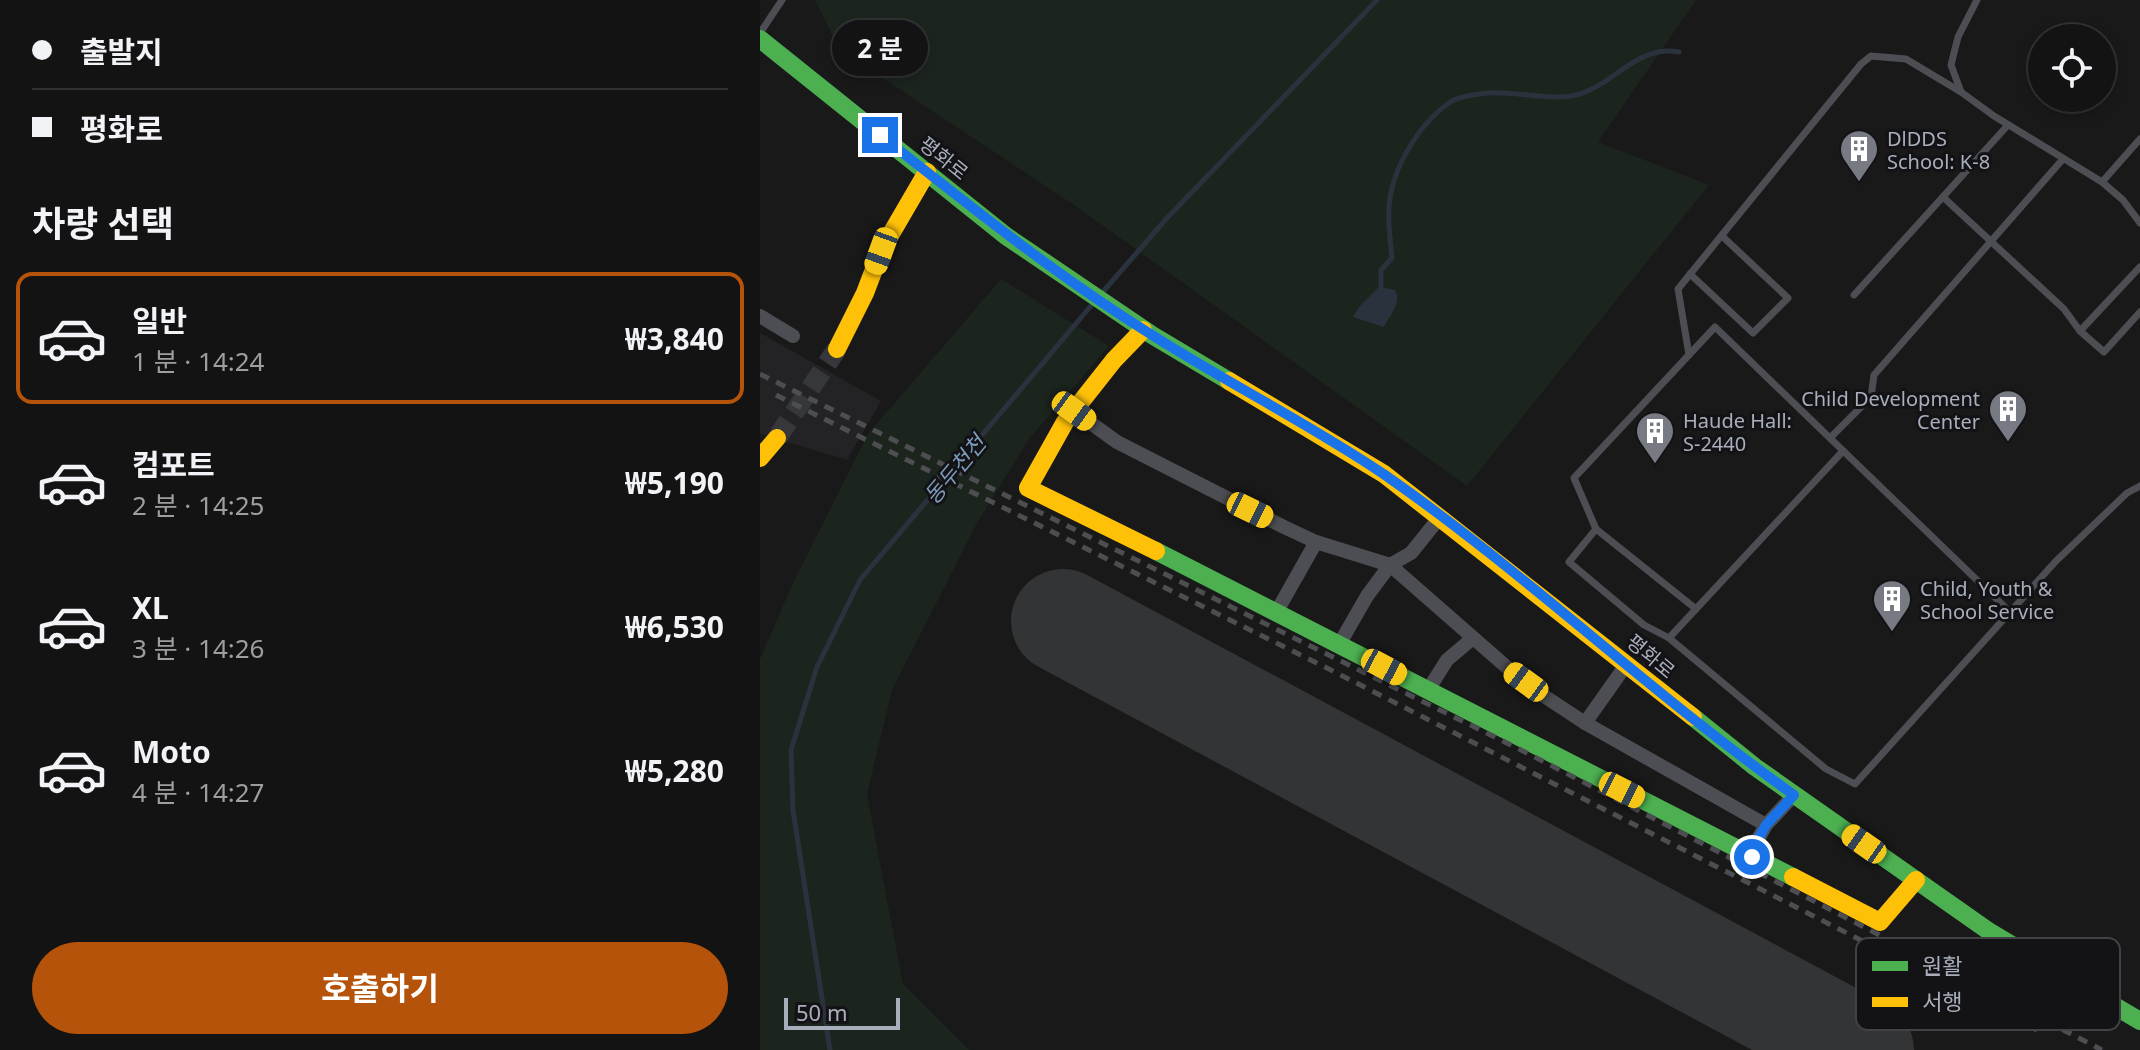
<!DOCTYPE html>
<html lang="ko">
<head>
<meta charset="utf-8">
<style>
	body { margin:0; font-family:"Noto Sans","Noto Sans KR",sans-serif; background:#202022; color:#f1f3f6; height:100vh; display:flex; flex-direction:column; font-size:30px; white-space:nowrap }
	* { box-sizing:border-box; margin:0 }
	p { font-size:26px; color:#9d9ea0 }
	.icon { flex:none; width:44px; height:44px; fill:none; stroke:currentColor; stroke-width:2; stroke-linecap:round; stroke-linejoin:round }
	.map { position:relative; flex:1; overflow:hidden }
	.details { display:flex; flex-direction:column; background:#131314; width:760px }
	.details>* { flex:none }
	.top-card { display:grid; align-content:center; height:176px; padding:0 32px; background:#131314 }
	.tools { position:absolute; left:1268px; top:24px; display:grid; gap:16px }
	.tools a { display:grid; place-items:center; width:88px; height:88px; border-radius:50%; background:#131314; box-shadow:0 4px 12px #0003,0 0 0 2px #323234; font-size:40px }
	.scale { position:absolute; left:24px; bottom:20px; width:116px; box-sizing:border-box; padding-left:8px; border:4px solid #a9aebc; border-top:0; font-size:22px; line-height:28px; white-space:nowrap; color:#a9aebc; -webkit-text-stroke:6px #131316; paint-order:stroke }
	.end { position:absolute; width:36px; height:36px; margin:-18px; border:10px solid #1a73e8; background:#fff; box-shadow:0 0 0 4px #fff }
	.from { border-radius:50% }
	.bubble { position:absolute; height:56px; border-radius:28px; background:#131314; box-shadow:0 4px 12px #0003,0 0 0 2px #323234; font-size:26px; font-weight:700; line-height:56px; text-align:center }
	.car { position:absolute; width:24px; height:48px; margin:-24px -12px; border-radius:10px; box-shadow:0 0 6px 2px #0007; background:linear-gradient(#f5c518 24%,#345 0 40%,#f5c518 0 76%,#345 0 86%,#f5c518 0) }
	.top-card b { display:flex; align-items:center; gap:28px; height:76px; font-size:30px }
	.top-card b+b { border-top:2px solid #323234 }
	.top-card i { width:20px; height:20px; background:#f1f3f6 }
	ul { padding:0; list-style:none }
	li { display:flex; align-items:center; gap:24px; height:132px; margin:0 16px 12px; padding:0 16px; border:4px solid transparent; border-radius:16px }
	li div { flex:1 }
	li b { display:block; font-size:30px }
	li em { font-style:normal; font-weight:700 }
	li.current { border-color:#b45309 }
	li>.icon { width:72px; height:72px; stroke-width:1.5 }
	h2 { padding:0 32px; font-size:36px; line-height:96px }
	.button { display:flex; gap:16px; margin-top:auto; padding:16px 32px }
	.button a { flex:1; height:92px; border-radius:48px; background:#b45309; color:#fff; font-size:32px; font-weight:700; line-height:92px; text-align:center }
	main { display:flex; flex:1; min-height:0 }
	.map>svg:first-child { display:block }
	.built { fill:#232326 }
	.green { fill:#1c241e }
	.water { fill:#2a333d }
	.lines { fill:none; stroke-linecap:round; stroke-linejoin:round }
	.stream { stroke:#2a333d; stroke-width:5 }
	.runway { stroke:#333436; stroke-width:104 }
	.secondary-tunnel { stroke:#36373a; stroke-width:20; stroke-dasharray:20 10; stroke-linecap:butt }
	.lane { stroke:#4d4e53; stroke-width:7 }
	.street { stroke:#4d4e53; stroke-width:14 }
	.fast { stroke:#4caf50; stroke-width:18 }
	.slow { stroke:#ffc107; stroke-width:18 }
	.rail { stroke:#4d4e52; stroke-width:5; stroke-dasharray:10 8; stroke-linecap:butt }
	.route { stroke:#1a73e8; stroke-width:10 }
	.labels { text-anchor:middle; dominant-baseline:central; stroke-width:6; stroke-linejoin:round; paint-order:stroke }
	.poi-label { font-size:20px; fill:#a9aebc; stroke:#131316; text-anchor:start }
	.street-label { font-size:20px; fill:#a9aebc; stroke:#131316 }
	.water-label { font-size:22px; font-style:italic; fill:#7d9aba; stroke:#131316 }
	.key { fill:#131316; stroke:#404248; stroke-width:2 }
	.key-label { font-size:22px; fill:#a9aebc }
</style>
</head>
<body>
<main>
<section class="details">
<div class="top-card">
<b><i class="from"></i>출발지</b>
<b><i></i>평화로</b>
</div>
<h2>차량 선택</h2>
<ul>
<li class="current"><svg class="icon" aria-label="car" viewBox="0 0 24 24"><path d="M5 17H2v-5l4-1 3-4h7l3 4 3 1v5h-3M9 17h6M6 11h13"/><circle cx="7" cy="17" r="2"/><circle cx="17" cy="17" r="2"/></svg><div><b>일반</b><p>1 분 · 14:24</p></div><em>₩3,840</em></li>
<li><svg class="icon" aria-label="car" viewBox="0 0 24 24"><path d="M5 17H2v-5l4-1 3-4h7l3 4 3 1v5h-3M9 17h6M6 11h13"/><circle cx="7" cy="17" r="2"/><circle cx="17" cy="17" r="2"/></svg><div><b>컴포트</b><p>2 분 · 14:25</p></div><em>₩5,190</em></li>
<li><svg class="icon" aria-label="car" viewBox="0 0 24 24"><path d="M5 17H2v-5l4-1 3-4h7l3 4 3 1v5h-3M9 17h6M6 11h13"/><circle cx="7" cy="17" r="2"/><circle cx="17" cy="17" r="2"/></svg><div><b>XL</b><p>3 분 · 14:26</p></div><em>₩6,530</em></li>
<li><svg class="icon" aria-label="car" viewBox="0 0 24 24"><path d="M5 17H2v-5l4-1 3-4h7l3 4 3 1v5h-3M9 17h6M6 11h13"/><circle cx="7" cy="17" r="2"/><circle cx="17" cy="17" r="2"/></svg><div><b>Moto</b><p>4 분 · 14:27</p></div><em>₩5,280</em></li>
</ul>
<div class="button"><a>호출하기</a></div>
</section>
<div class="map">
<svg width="1380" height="1050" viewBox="0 0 1380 1050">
	<rect width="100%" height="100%" fill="#19191a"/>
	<path class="built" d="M0 333 121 401 87 460 0 434Z"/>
	<g class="green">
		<path d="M55 0H936L838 142 949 185 707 486 314 205 79 49Z"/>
		<path d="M241 279 349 346 269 439 217 523 132 690 107 794 143 984 209 1050H0V659L32 585 108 434Z"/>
	</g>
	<path class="water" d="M619 287 635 290C642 303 630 315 624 327L593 317 599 307Z"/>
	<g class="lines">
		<g class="stream">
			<path d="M621 291V270L632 258C630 238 627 216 630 197 636 162 662 120 692 101 701 96 718 94 728 93 756 91 793 102 820 94 855 83 879 44 919 52"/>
			<path d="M341 294 407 218 617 0"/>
			<path d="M70 1050 33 810 31 750 57 667 100 580 335 301"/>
		</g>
		<path class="runway" d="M303 621 1102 1050"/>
		<path class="secondary-tunnel" d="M17 438 77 349"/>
		<g class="lane">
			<path d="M1217 0 1198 37 1191 65 1201 92 1234 116 1342 182 1363 200 1380 223"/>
			<path d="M0 33 22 0"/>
			<path d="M1342 182 1380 139"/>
			<path d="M1183 197 1304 309 1320 331"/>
			<path d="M1380 267 1320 331 1344 352 1380 312"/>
			<path d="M930 274 993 333 1028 298 962 236"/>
			<path d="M1094 295 1248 125"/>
			<path d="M929 355 918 289 1101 64 1111 56 1146 59 1201 92"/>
			<path d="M1070 438 1111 397 1114 375 1303 159"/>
			<path d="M836 529 814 478 955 327 1250 612"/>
			<path d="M936 609 836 529 809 562 884 625 909 638 1066 769 1095 784 1296 561 1367 493 1380 486"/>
			<path d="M909 638 1083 451"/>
		</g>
		<g class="street">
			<path d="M0 316 33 336"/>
			<path d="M314 411 357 442 524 527 556 542 630 565 750 670 781 694 825 723 1006 825"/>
			<path d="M517 611 556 542"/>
			<path d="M580 643 607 596 630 565 651 553 680 517"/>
			<path d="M668 690 687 660 713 638"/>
			<path d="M825 723 866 665"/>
			<path d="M989 855 1006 825 1034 795"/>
		</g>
		<g class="fast">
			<path d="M0 39 246 236 392 335 469 381"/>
			<path d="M396 551 1033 877"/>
			<path d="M933 717 995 767 1230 932 1380 1021"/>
		</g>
		<g class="slow">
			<path d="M383 330 354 360 305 422 268 488 396 551"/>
			<path d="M77 349 105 293 121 251 167 172"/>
			<path d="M469 381 624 474 933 717"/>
			<path d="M0 458 17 438"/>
			<path d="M1033 877 1120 922 1156 880"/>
		</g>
		<g class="rail">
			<path d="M0 374 769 754 1342 1050"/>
			<path d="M16 395 565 667 1277 1030"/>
		</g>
	</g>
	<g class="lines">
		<path class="route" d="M120 135C209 205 295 275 392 335 469 384 550 424 625 475 767 574 893 695 1034 795L1006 825 989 855 992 857"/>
	</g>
	<defs>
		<symbol id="building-pin" viewBox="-11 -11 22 30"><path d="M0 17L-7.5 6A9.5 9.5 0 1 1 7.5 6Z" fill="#777a83" stroke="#131316"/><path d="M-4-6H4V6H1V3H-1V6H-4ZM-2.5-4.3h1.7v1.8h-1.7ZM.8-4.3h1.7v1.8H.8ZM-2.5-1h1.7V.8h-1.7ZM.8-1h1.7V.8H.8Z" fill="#fff"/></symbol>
	</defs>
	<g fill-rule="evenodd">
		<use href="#building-pin" x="1077" y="127" width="44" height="60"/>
		<use href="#building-pin" x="1226" y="387" width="44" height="60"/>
		<use href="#building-pin" x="873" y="409" width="44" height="60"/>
		<use href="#building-pin" x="1110" y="577" width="44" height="60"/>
	</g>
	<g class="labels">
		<g class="poi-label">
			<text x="1127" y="138">DlDDS<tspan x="1127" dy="23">School: K-8</tspan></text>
			<text x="1220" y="398" text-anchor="end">Child Development<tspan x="1220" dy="23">Center</tspan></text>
			<text x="923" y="420">Haude Hall:<tspan x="923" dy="23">S-2440</tspan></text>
			<text x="1160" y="588">Child, Youth &amp;<tspan x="1160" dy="23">School Service</tspan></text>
		</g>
		<g class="street-label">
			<text transform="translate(184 158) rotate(39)">평화로</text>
			<text transform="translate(891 656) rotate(40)">평화로</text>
		</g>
		<g class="water-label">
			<text transform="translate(194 469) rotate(-50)">동두천천</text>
		</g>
	</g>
	<rect x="1096" y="938" width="264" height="92" rx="12" class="key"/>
	<rect x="1112" y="961" width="36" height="10" fill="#4caf50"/>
	<rect x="1112" y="997" width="36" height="10" fill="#ffc107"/>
	<g class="key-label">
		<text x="1162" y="974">원활</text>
		<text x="1162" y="1010">서행</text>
	</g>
</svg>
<div class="tools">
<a><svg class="icon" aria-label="locate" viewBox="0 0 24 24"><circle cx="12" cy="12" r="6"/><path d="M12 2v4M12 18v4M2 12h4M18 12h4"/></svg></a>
</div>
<div class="scale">50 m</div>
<i class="end from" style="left:992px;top:857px"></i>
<i class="end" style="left:120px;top:135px"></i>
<div class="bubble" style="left:72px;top:20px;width:96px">2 분</div>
<i class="car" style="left:121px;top:251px;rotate:200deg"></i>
<i class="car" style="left:314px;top:411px;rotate:126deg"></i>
<i class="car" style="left:490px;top:510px;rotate:116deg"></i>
<i class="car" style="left:624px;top:667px;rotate:118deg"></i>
<i class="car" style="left:766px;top:682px;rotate:306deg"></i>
<i class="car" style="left:862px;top:790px;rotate:117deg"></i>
<i class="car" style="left:1104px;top:844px;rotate:305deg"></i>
</div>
</main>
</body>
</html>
